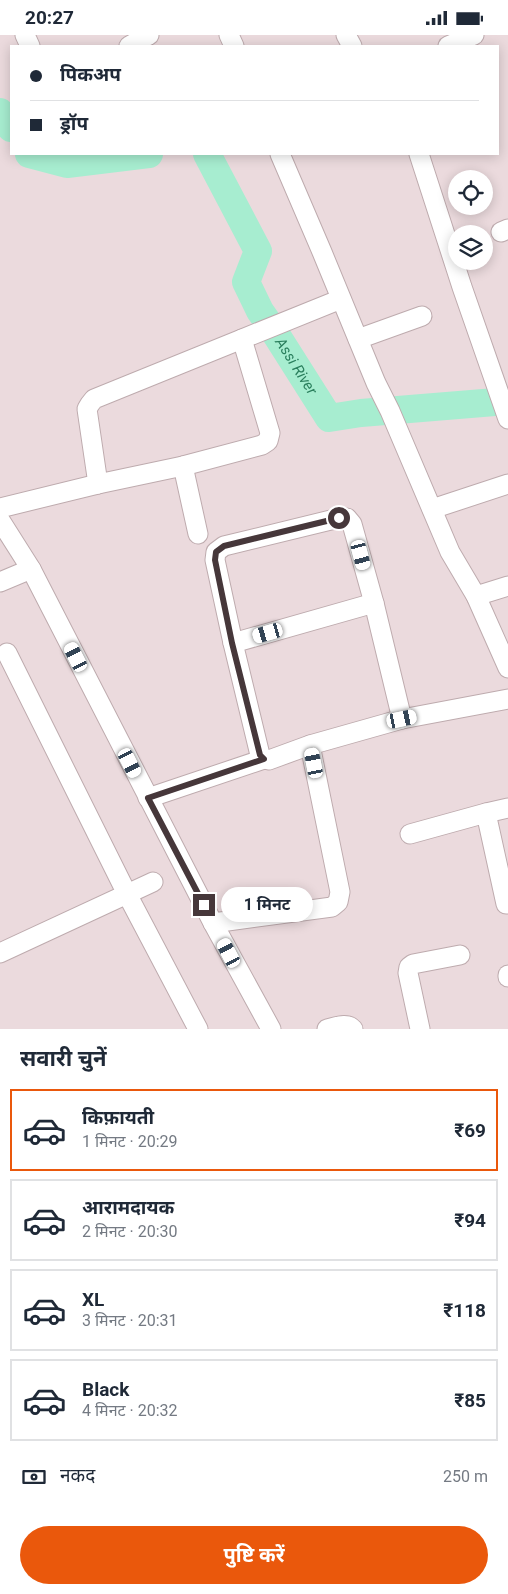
<!DOCTYPE html>
<html lang="hi">
<head>
<meta charset="utf-8">
<style>
	body { margin:0; font-family:Roboto,"Noto Sans Devanagari",sans-serif; background:#f2f2f3; color:#1f2937; height:100vh; display:flex; flex-direction:column; font-size:19px; white-space:nowrap }
	* { box-sizing:border-box; margin:0 }
	p { font-size:16px; color:#747a83 }
	.icon { flex:none; width:28px; height:28px; fill:none; stroke:currentColor; stroke-width:2; stroke-linecap:round; stroke-linejoin:round }
	.map { position:relative; height:994px; overflow:hidden }
	.panel { display:flex; flex-direction:column; background:#fff; flex:1 }
	.panel>* { flex:none }
	.guide { position:absolute; left:10px; top:10px; width:489px; height:110px; border-radius:0px; box-shadow:0 2px 12px #0003; display:grid; align-content:center; height:110px; padding:0 20px; background:#fff }
	.fabs { position:absolute; left:448px; top:135px; display:grid; gap:10px }
	.fabs a { display:grid; place-items:center; width:45px; height:45px; border-radius:50%; background:#fff; box-shadow:0 2px 12px #0003; font-size:25px }
	.end { position:absolute; width:22px; height:22px; margin:-11px; border:6px solid #46373a; background:#fff; box-shadow:0 0 0 2px #fff }
	.from { border-radius:50% }
	.bubble { position:absolute; height:35px; border-radius:18px; background:#fff; box-shadow:0 2px 12px #0003; font-size:16px; font-weight:700; line-height:35px; text-align:center }
	.car { position:absolute; width:15px; height:30px; margin:-15px -8px; border-radius:6px; box-shadow:0 0 4px 1px #0007; background:linear-gradient(#fff 24%,#345 0 40%,#fff 0 76%,#345 0 86%,#fff 0) }
	.guide b { display:flex; align-items:center; gap:18px; height:48px; font-size:19px }
	.guide b+b { border-top:1px solid #e0e1e3 }
	.guide i { width:12px; height:12px; background:#1f2937 }
	ul { padding:0; list-style:none }
	li { display:flex; align-items:center; gap:15px; height:82px; margin:0 10px 8px; padding:0 10px; border:2px solid #e0e1e3; border-radius:0px }
	li div { flex:1 }
	li b { display:block; font-size:19px }
	li em { font-style:normal; font-weight:700 }
	li.on { border-color:#ea580c }
	li>.icon { width:45px; height:45px; stroke-width:1.5 }
	h2 { padding:0 20px; font-size:22px; line-height:60px }
	.pay { display:flex; align-items:center; gap:12px; height:55px; padding:0 20px; font-size:19px }
	.pay p { margin-inline-start:auto }
	.cta { display:flex; gap:10px; margin-top:auto; padding:10px 20px }
	.cta a { flex:1; height:58px; border-radius:30px; background:#ea580c; color:#fff; font-size:20px; font-weight:700; line-height:58px; text-align:center }
	.status { display:flex; justify-content:space-between; align-items:center; height:35px; padding:0 25px; background:#fff; direction:ltr }
	.status svg { height:14px; fill:currentColor }
	.map>svg:first-child { display:block }
	.residential { fill:#ebdadd; fill-rule:evenodd }
	.lines { fill:none; stroke-linecap:round; stroke-linejoin:round }
	.river { stroke:#a7edd0; stroke-width:28 }
	.minor-casing { stroke:#beabae; stroke-width:21 }
	.minor { stroke:#fff; stroke-width:19 }
	.route { stroke:#46373a; stroke-width:6 }
	.labels { text-anchor:middle; dominant-baseline:central; stroke-width:4.5; stroke-linejoin:round; paint-order:stroke }
	.water-label { font-size:15px; font-style:italic; fill:#2a7f5d; stroke:#fff }
</style>
</head>
<body>
<div class="status"><b>20:27</b><svg viewBox="0 0 49 12"><path d="M0 12V9h3v3zM5 12V6h3v6zM10 12V3h3v9zM15 12V0h3v12zM26 1h20v11H26zM47 4h2v5h-2z"/></svg></div>
<div class="map">
<svg width="508" height="994" viewBox="0 0 508 994">
	<rect width="100%" height="100%" fill="#f3e8e9"/>
	<path class="residential" d="M0 0H508V994H0ZM11 11H498V119H11ZM456 144H484V171H456ZM456 199H484V226H456Z"/>
	<g class="lines">
		<g class="river">
			<path d="M0 77 11 93"/>
			<path d="M29 119 67 129 149 119"/>
			<path id="s1" d="M207 119 258 216 246 247 260 276 272 293 329 383 361 378 508 366"/>
		</g>
		<defs>
			<g id="minor">
				<path d="M25 0 30 11"/>
				<path d="M229 0 234 11"/>
				<path d="M346 0 352 11"/>
				<path d="M129 11 149 0"/>
				<path d="M448 11 474 0"/>
				<path d="M280 119 322 217 376 348 390 376 450 517 476 561 508 633"/>
				<path d="M419 119 462 252 508 384"/>
				<path d="M501 197 508 194"/>
				<path d="M358 304 422 281"/>
				<path d="M183 431 198 499"/>
				<path d="M98 449 87 374 90 369 94 364 242 304"/>
				<path d="M0 473 98 449 183 431 262 410 268 406 270 398 242 304 341 264"/>
				<path d="M432 474 508 449"/>
				<path d="M0 485 31 534 213 888 271 994"/>
				<path d="M0 547 31 534"/>
				<path d="M476 561 508 551"/>
				<path d="M374 568 233 608 260 720 264 724 269 725 310 710 402 684 508 664"/>
				<path d="M233 608 215 525 216 517 224 511 339 483H347L352 489 374 568 402 684"/>
				<path d="M7 618 127 859 198 994"/>
				<path d="M148 763 264 724"/>
				<path d="M508 773 486 778 506 869H508"/>
				<path d="M410 799 486 778"/>
				<path d="M213 888 332 872 338 867 340 857 310 710"/>
				<path d="M0 918 153 847"/>
				<path d="M508 940V942"/>
				<path d="M327 994C336 992 347 987 353 994"/>
				<path d="M420 994 408 938 409 932 413 929 460 920"/>
			</g>
		</defs>
		<use href="#minor" class="minor-casing"/>
		<use href="#minor" class="minor"/>
	</g>
	<g class="lines">
		<path class="route" d="M204 870 148 763 264 724 260 720 232 608 215 525 216 517 224 511 339 483"/>
	</g>
	<g class="labels">
		<g class="water-label">
			<text stroke="none"><textPath href="#s1" startOffset="241">Assi River</textPath></text>
		</g>
	</g>
</svg>
<div class="fabs">
<a><svg class="icon" aria-label="locate" viewBox="0 0 24 24"><circle cx="12" cy="12" r="6"/><path d="M12 2v4M12 18v4M2 12h4M18 12h4"/></svg></a>
<a><svg class="icon" aria-label="layers" viewBox="0 0 24 24"><path d="M12 4l9 5-9 5-9-5zM3 14l9 5 9-5"/></svg></a>
</div>
<i class="end from" style="left:339px;top:483px"></i>
<i class="end" style="left:204px;top:870px"></i>
<div class="bubble" style="left:221px;top:852px;width:92px">1 मिनट</div>
<i class="car" style="left:361px;top:520px;rotate:165deg"></i>
<i class="car" style="left:268px;top:598px;rotate:254deg"></i>
<i class="car" style="left:76px;top:622px;rotate:333deg"></i>
<i class="car" style="left:402px;top:684px;rotate:78deg"></i>
<i class="car" style="left:130px;top:728px;rotate:153deg"></i>
<i class="car" style="left:314px;top:728px;rotate:349deg"></i>
<i class="car" style="left:229px;top:918px;rotate:332deg"></i>
<div class="guide">
<b><i class="from"></i>पिकअप</b>
<b><i></i>ड्रॉप</b>
</div>
</div>
<section class="panel">
<h2>सवारी चुनें</h2>
<ul>
<li class="on"><svg class="icon" aria-label="car" viewBox="0 0 24 24"><path d="M5 17H2v-5l4-1 3-4h7l3 4 3 1v5h-3M9 17h6M6 11h13"/><circle cx="7" cy="17" r="2"/><circle cx="17" cy="17" r="2"/></svg><div><b>किफ़ायती</b><p>1 मिनट · 20:29</p></div><em>₹69</em></li>
<li><svg class="icon" aria-label="car" viewBox="0 0 24 24"><path d="M5 17H2v-5l4-1 3-4h7l3 4 3 1v5h-3M9 17h6M6 11h13"/><circle cx="7" cy="17" r="2"/><circle cx="17" cy="17" r="2"/></svg><div><b>आरामदायक</b><p>2 मिनट · 20:30</p></div><em>₹94</em></li>
<li><svg class="icon" aria-label="car" viewBox="0 0 24 24"><path d="M5 17H2v-5l4-1 3-4h7l3 4 3 1v5h-3M9 17h6M6 11h13"/><circle cx="7" cy="17" r="2"/><circle cx="17" cy="17" r="2"/></svg><div><b>XL</b><p>3 मिनट · 20:31</p></div><em>₹118</em></li>
<li><svg class="icon" aria-label="car" viewBox="0 0 24 24"><path d="M5 17H2v-5l4-1 3-4h7l3 4 3 1v5h-3M9 17h6M6 11h13"/><circle cx="7" cy="17" r="2"/><circle cx="17" cy="17" r="2"/></svg><div><b>Black</b><p>4 मिनट · 20:32</p></div><em>₹85</em></li>
</ul>
<div class="pay"><svg class="icon" aria-label="cash" viewBox="0 0 24 24"><path d="M3 7h18v10H3z"/><circle cx="12" cy="12" r="2"/></svg>नकद<p>250 m</p></div>
<div class="cta"><a>पुष्टि करें</a></div>
</section>
</body>
</html>
